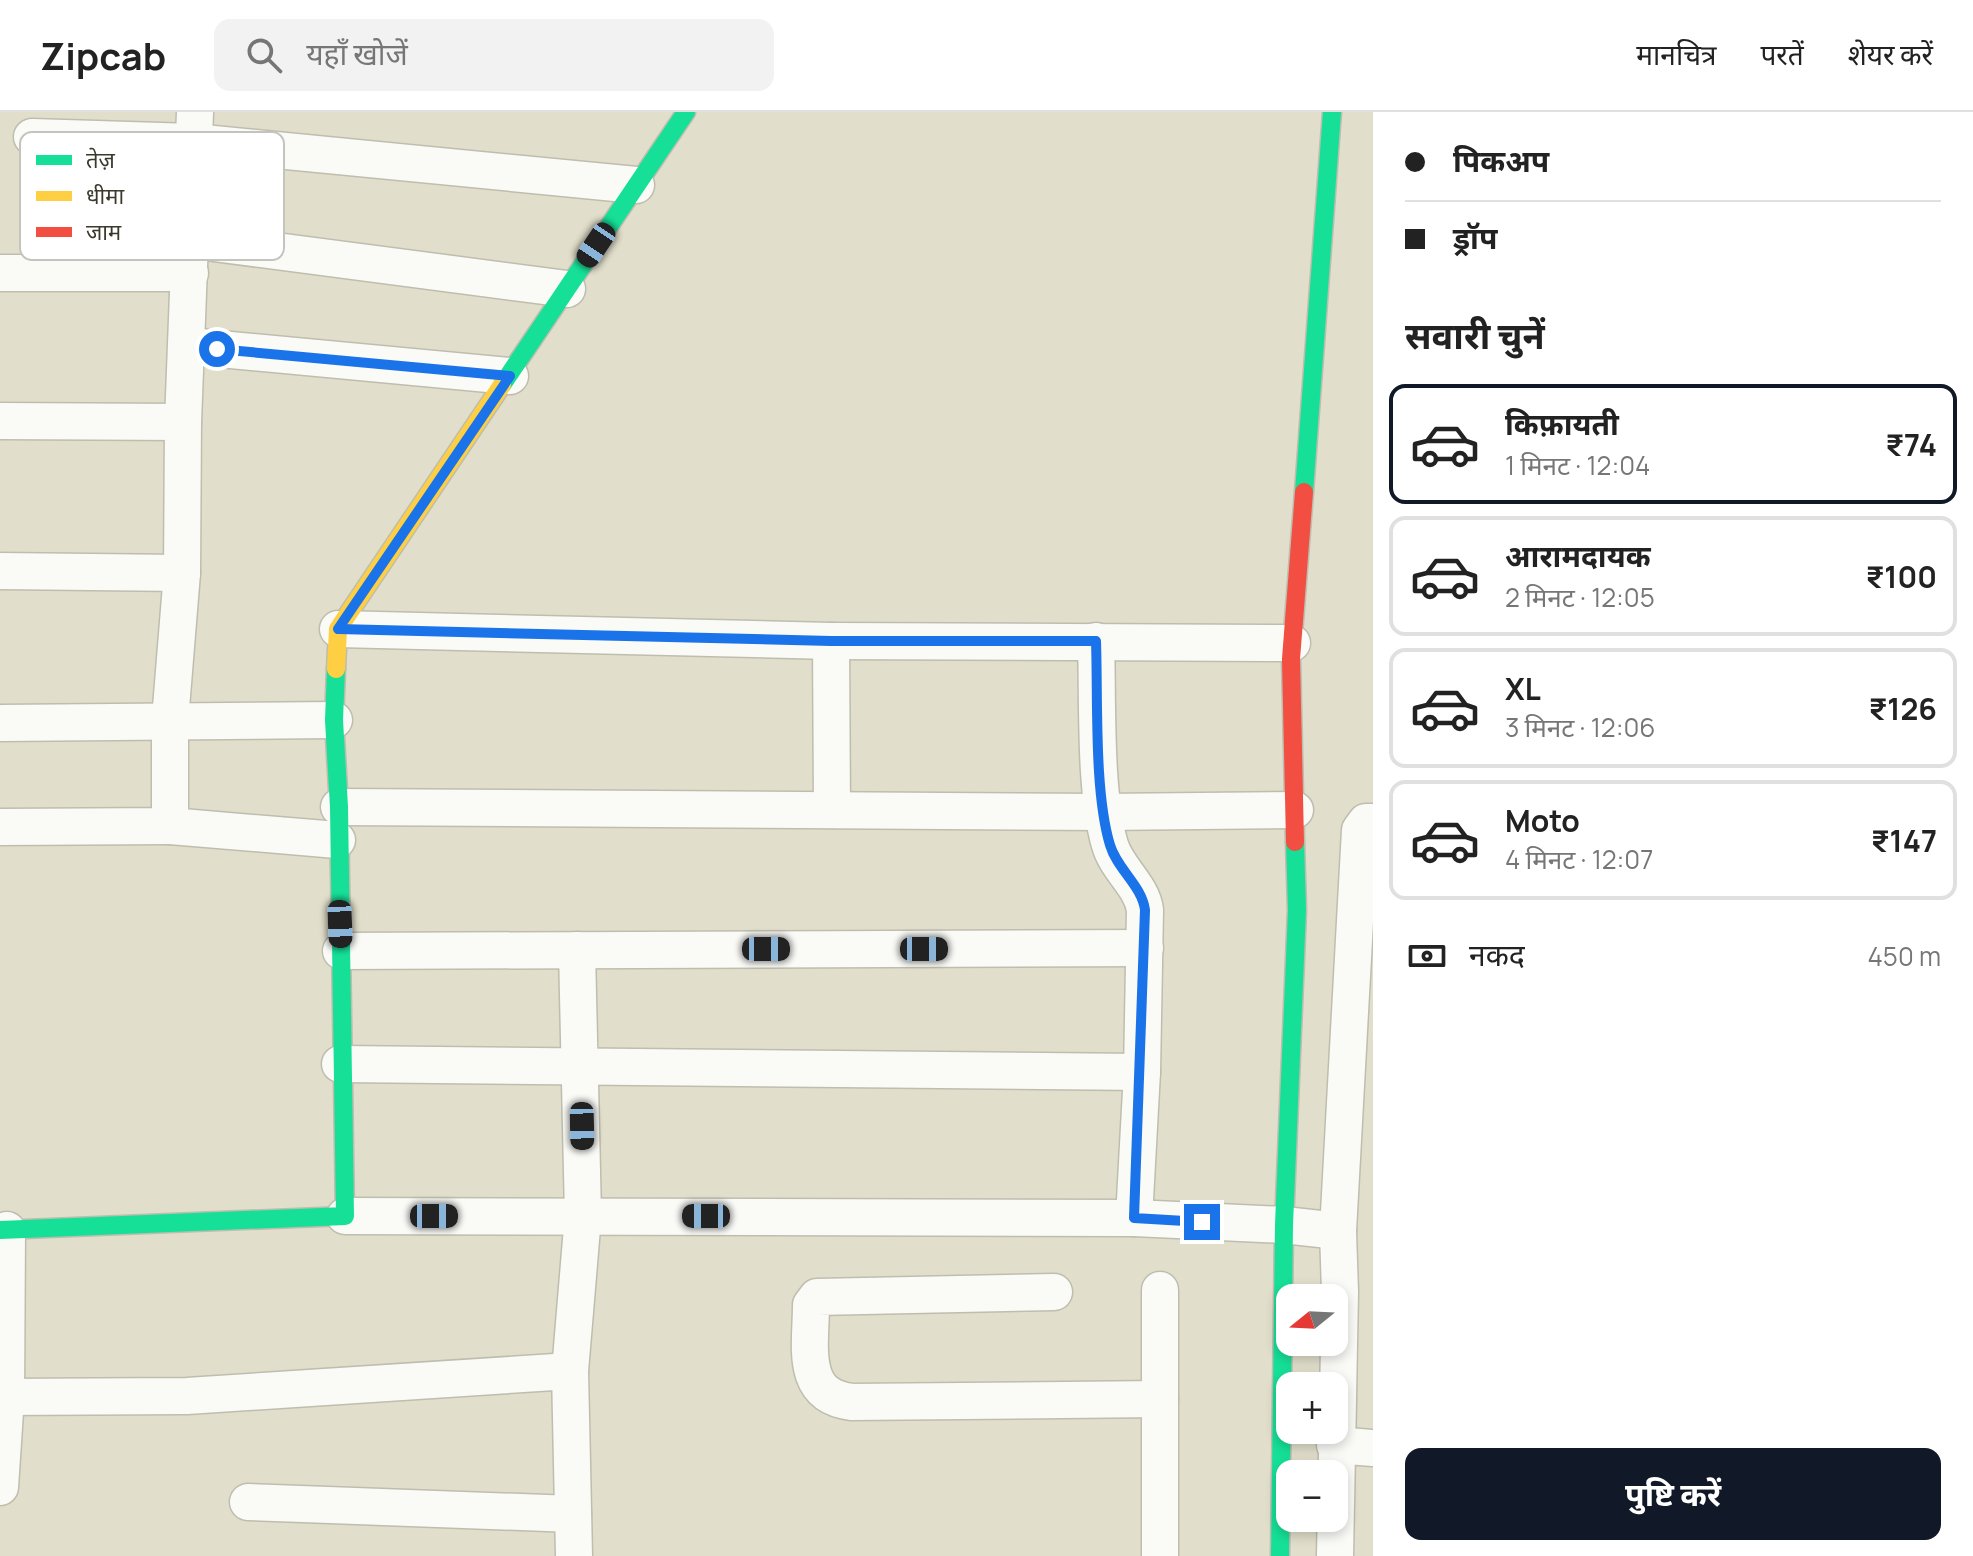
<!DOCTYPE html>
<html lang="hi">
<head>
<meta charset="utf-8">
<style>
	body { margin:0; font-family:Manrope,"Noto Sans Devanagari",sans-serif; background:#f2f2f2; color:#222; height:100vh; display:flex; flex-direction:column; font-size:30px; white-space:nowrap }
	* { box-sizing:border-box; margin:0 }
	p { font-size:26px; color:#767676 }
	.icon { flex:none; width:44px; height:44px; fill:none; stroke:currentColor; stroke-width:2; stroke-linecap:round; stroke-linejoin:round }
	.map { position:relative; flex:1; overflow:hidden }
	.sheet { display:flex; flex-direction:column; background:#fff; width:600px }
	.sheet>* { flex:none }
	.guide { display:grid; align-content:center; height:176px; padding:0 32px; background:#fff }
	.needle { width:52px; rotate:252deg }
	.buttons { position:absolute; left:1276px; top:1172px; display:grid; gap:16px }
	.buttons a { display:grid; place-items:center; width:72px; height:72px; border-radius:16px; background:#fff; box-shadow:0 4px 12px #0003; font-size:40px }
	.end { position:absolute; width:36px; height:36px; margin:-18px; border:10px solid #1a73e8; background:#fff; box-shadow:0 0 0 4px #fff }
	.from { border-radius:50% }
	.car { position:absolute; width:24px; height:48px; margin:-24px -12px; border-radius:10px; box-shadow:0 0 6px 2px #0007; background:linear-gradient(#222 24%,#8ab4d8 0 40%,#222 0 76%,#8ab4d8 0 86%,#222 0) }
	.guide b { display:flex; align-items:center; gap:28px; height:76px; font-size:30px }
	.guide b+b { border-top:2px solid #e0e0e0 }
	.guide i { width:20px; height:20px; background:#222 }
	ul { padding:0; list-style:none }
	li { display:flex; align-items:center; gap:24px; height:120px; margin:0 16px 12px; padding:0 16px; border:4px solid #e0e0e0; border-radius:16px }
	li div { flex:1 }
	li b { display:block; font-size:30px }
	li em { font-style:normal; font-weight:700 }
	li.selected { border-color:#111827 }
	li>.icon { width:72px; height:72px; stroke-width:1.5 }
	h2 { padding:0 32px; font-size:36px; line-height:96px }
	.pay { display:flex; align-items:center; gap:20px; height:88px; padding:0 32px; font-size:30px }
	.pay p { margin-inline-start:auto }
	.action { display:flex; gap:16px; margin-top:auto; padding:16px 32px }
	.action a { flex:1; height:92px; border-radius:16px; background:#111827; color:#fff; font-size:32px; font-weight:700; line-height:92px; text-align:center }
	header { display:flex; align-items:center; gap:48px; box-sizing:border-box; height:112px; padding:0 40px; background:#fff; border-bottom:2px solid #e0e0e0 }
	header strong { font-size:38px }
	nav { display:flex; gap:44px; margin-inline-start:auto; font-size:28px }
	.search { width:560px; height:72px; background:#f2f2f2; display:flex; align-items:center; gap:20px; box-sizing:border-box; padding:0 28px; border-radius:16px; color:#767676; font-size:30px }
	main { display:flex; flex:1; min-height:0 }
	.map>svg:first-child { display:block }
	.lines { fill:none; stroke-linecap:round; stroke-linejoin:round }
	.street-casing { stroke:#bfbdae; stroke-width:39 }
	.fast-casing { stroke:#bfbdae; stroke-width:21 }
	.slow-casing { stroke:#bfbdae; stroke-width:21 }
	.jam-casing { stroke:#bfbdae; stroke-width:21 }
	.street { stroke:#fafaf7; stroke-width:36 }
	.fast { stroke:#16e098; stroke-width:18 }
	.slow { stroke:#ffcf43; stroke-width:18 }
	.jam { stroke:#f24e42; stroke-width:18 }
	.route { stroke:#1a73e8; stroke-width:10 }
	.key { fill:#fff; stroke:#c4c4bf; stroke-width:2 }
	.key-label { font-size:22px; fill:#3a392b }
</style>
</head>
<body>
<header>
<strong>Zipcab</strong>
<div class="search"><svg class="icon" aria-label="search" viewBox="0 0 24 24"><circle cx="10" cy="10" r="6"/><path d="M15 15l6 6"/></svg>यहाँ खोजें</div>
<nav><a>मानचित्र</a><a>परतें</a><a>शेयर करें</a></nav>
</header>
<main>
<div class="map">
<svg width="1373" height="1444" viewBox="0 0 1373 1444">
	<rect width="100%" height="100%" fill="#e1dfcb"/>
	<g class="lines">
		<defs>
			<g id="street">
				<path d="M32 25 193 30 636 73"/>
				<path d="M191 128 567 177"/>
				<path d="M0 161H190"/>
				<path d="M188 234 510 264"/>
				<path d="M0 309 183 310"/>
				<path d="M0 459 182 461"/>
				<path d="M338 517 831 529 1292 531"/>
				<path d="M831 529 832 698"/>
				<path d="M1096 529C1098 588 1094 679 1110 733 1117 757 1142 774 1145 798L1142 960 1134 1106"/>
				<path d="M0 611 334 608"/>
				<path d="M339 695 1103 700 1295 698"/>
				<path d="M170 714 337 728"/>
				<path d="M0 715 170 714V608L182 461 183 310 195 0"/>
				<path d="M341 839 1145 836"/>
				<path d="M340 952 1142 960"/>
				<path d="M345 1104 1134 1106 1284 1113 1338 1119"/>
				<path d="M1160 1178V1444"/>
				<path d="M1054 1180 817 1185 811 1193C811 1234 799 1284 852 1290L1160 1287"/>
				<path d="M0 1285 187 1284 570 1259"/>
				<path d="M1335 1333 1373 1336"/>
				<path d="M0 1375 6 1285 7 1118"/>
				<path d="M248 1390 573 1402"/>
				<path d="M574 1444 570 1259 583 1104 577 838"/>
				<path d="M1335 1444 1340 1180 1338 1119 1360 718 1366 710H1373"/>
			</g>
			<g id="fast">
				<path d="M502 273 686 0"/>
				<path d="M1304 380 1332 0"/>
				<path d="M0 1118 345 1104 339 695 334 608 336 557"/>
				<path d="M1280 1444 1284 1113 1297 798 1295 730"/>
			</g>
			<path id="slow" d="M336 557 338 517 502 273"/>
			<path id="jam" d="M1295 730 1291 547 1304 380"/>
		</defs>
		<use href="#street" class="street-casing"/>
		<use href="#fast" class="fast-casing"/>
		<use href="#slow" class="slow-casing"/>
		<use href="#jam" class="jam-casing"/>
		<use href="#street" class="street"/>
		<use href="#fast" class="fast"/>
		<use href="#slow" class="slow"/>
		<use href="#jam" class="jam"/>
	</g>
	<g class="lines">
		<path class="route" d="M217 237 510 264 338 517 831 529H1096C1098 588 1094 680 1110 733 1117 757 1142 774 1145 798L1134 1106 1202 1110"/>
	</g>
	<rect x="20" y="20" width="264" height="128" rx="12" class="key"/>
	<rect x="36" y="43" width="36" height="10" fill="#16e098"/>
	<rect x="36" y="79" width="36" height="10" fill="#ffcf43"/>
	<rect x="36" y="115" width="36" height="10" fill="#f24e42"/>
	<g class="key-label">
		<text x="86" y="56">तेज़</text>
		<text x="86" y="92">धीमा</text>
		<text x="86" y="128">जाम</text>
	</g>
</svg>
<div class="buttons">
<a><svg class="needle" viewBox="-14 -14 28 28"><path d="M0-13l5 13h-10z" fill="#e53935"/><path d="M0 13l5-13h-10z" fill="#767676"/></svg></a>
<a>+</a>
<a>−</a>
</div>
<i class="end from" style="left:217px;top:237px"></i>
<i class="end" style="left:1202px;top:1110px"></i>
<i class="car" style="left:596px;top:133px;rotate:214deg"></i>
<i class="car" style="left:340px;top:812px;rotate:178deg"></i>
<i class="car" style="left:766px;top:837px;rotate:90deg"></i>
<i class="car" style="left:924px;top:837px;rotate:90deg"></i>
<i class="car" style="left:582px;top:1014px;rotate:179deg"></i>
<i class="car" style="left:434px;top:1104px;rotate:90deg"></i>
<i class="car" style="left:706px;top:1104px;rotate:270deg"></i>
</div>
<section class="sheet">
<div class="guide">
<b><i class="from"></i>पिकअप</b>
<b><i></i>ड्रॉप</b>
</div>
<h2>सवारी चुनें</h2>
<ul>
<li class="selected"><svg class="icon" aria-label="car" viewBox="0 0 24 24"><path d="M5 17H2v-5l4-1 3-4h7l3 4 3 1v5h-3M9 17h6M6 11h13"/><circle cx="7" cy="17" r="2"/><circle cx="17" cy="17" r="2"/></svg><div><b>किफ़ायती</b><p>1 मिनट · 12:04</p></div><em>₹74</em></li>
<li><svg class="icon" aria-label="car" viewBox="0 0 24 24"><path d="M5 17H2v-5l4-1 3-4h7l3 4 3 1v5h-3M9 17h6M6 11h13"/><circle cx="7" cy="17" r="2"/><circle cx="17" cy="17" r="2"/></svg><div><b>आरामदायक</b><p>2 मिनट · 12:05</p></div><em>₹100</em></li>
<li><svg class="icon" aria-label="car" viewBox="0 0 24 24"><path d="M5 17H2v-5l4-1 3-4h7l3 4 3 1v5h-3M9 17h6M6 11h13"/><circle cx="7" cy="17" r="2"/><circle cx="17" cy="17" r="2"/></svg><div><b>XL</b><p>3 मिनट · 12:06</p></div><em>₹126</em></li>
<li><svg class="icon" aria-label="car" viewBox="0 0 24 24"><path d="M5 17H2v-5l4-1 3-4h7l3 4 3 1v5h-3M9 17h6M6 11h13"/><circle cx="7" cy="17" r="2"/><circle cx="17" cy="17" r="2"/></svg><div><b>Moto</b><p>4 मिनट · 12:07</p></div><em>₹147</em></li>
</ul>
<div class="pay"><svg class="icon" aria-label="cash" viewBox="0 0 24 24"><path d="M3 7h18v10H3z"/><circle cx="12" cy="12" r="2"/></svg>नकद<p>450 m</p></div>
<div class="action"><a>पुष्टि करें</a></div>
</section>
</main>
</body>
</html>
